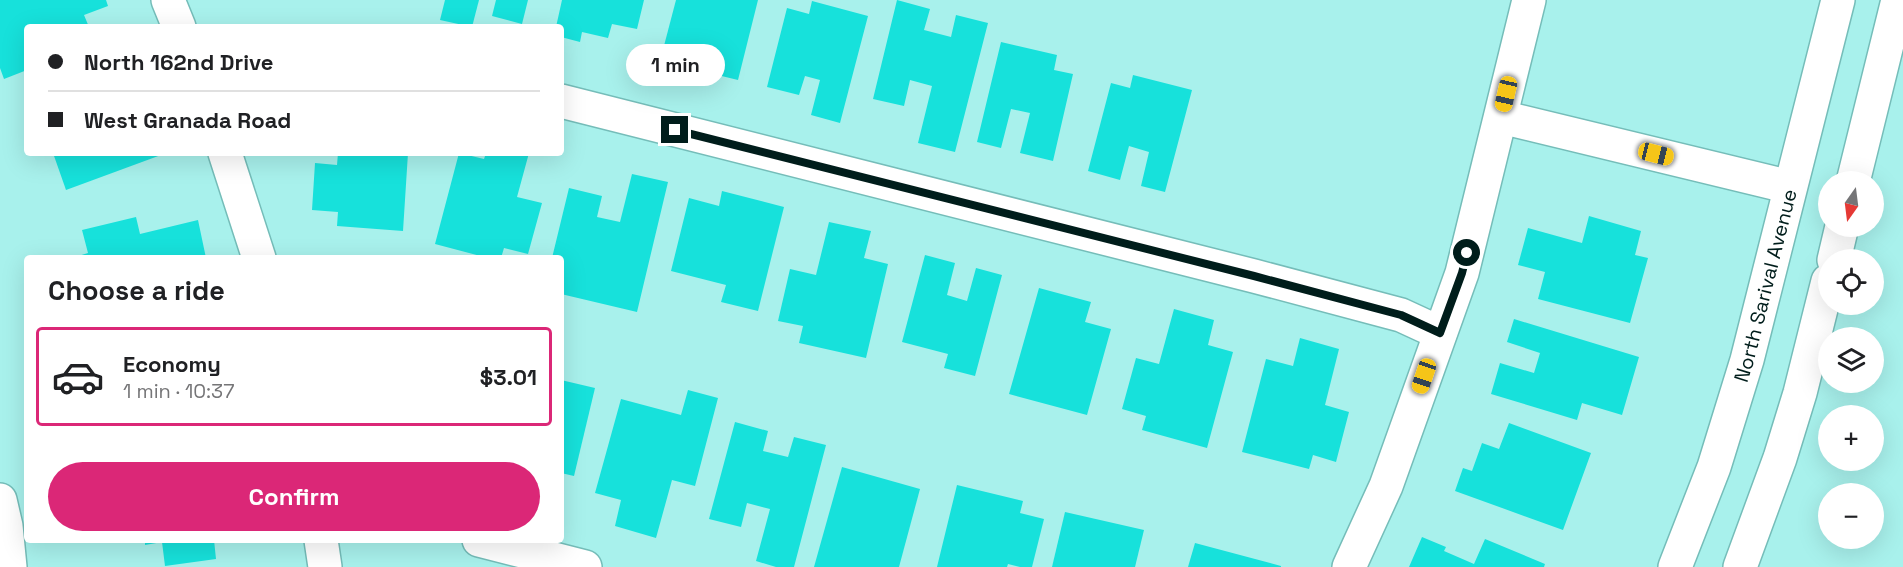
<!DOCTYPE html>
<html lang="en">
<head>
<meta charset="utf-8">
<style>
	body { margin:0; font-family:"Space Grotesk",sans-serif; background:#f6f6f6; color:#202124; height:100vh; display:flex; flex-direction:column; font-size:22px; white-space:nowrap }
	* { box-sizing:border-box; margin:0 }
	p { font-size:20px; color:#757577 }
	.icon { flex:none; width:33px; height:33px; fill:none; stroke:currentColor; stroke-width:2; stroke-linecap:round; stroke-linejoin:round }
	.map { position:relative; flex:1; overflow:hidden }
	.sheet { position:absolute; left:24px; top:255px; width:540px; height:288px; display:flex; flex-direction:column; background:#fff; border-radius:6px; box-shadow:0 6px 24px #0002 }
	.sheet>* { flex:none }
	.hud { position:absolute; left:24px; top:24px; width:540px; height:132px; border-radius:6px; box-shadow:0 6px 24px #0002; display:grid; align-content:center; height:132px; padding:0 24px; background:#fff }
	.needle { width:39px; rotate:194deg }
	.controls { position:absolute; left:1818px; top:171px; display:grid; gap:12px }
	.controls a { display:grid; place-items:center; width:66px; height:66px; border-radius:50%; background:#fff; box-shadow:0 6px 24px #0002; font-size:30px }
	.end { position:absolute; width:27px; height:27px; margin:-14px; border:8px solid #001d1b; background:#fff; box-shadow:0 0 0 3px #fff }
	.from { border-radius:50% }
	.bubble { position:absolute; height:42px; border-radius:21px; background:#fff; box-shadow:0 6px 24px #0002; font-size:20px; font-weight:800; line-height:42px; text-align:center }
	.car { position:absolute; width:18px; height:36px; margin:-18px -9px; border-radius:8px; box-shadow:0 0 4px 2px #0007; background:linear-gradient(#f5c518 24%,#345 0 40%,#f5c518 0 76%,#345 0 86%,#f5c518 0) }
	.hud b { display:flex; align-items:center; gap:21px; height:57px; font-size:22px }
	.hud b+b { border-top:2px solid #e0e0e0 }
	.hud i { width:15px; height:15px; background:#202124 }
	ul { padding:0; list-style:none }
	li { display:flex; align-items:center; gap:18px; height:99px; margin:0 12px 9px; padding:0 12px; border:3px solid #e0e0e0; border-radius:6px }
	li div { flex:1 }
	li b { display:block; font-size:22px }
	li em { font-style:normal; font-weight:800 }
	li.current { border-color:#db2777 }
	li>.icon { width:54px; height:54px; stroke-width:1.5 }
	h2 { padding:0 24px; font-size:27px; line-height:72px }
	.button { display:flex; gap:12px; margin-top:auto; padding:12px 24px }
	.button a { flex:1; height:69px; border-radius:36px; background:#db2777; color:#fff; font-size:24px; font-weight:800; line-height:69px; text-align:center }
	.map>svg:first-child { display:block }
	.building { fill:#17e1db }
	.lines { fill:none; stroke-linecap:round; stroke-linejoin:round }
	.street-casing { stroke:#75bdb9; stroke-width:36 }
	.secondary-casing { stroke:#75bdb9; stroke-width:36 }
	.street { stroke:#fff; stroke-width:33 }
	.secondary { stroke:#fff; stroke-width:33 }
	.route { stroke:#001d1b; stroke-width:8 }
	.labels { text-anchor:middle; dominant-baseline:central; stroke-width:4.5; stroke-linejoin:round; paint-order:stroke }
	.street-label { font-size:20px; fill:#001d1b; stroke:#b5fefa }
</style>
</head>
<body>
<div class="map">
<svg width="1903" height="567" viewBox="0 0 1903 567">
	<rect width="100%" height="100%" fill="#a8f1ec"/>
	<g class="building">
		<path d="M0 0H106L108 6 84 15 89 27H27V70L4 79 0 68Z"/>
		<path d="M445 0H479L472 27 440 20Z"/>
		<path d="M496 0H528L522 24 492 16Z"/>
		<path d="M562 0H644L637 29 612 24 608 38 582 32 580 42 561 37V27H556Z"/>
		<path d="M676 0H758L738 80 660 61Z"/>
		<path d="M897 0 930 9 924 30 951 37 956 15 988 23 955 152 918 143 932 86 910 80 904 106 873 99Z"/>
		<path d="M812 1 868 16 840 123 811 115 820 80 805 76 799 95 767 87 787 8 809 14Z"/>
		<path d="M1001 42 1057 55 1054 70 1073 74 1053 161 1020 153 1030 113 1011 109 1001 148 977 142Z"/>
		<path d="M1133 75 1192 90 1165 192 1141 186 1149 152 1129 146 1120 180 1088 171 1111 83 1130 88Z"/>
		<path d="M53 153H160L161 155 66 190Z"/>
		<path d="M338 153H408L403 231 337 226 338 212 312 210 315 163 337 165Z"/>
		<path d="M459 153 484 159 486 153H529L517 197 542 203 528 254 504 248 501 258H488L435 244Z"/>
		<path d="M632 174 668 182 637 312 561 294V258H552L569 188 602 196 597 217 620 222Z"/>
		<path d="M722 191 784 207 758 311 721 302 726 285 671 271 689 198 719 206Z"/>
		<path d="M1589 216 1641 231 1635 255 1648 258 1630 323 1538 299 1545 272 1518 265 1528 228 1582 243Z"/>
		<path d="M136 217 140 234 198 220 206 258H72L88 253 82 230Z"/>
		<path d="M829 222 871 231 864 258 888 264 866 358 799 343 803 326 778 321 790 269 816 275Z"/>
		<path d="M925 255 955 263 947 295 967 301 976 268 1002 275 975 376 944 368 948 354 902 342Z"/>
		<path d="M1039 288 1091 302 1085 322 1111 329 1087 415 1009 394Z"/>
		<path d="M1174 309 1214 320 1208 345 1233 352 1207 448 1142 430 1146 416 1122 409 1136 358 1159 364Z"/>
		<path d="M1514 319 1639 357 1622 415 1582 403 1577 420 1491 394 1500 363 1534 373 1540 353 1507 342Z"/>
		<path d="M1300 338 1339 349 1325 405 1349 412 1336 462 1313 455 1309 469 1242 452 1266 359 1293 366Z"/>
		<path d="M561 380 595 388 574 476 561 473Z"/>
		<path d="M688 390 718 398 695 486 672 480 656 538 615 526 621 500 595 493 621 399 681 415Z"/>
		<path d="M735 422 768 431 763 451 788 457 794 437 826 445 794 567H776L756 561 770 509 747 503 741 527 709 519Z"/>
		<path d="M1509 423 1591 453 1563 530 1455 491 1463 468 1472 471 1482 443 1499 449Z"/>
		<path d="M842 467 920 489 899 567H814Z"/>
		<path d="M957 485 1023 501 1020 513 1044 519 1032 567H1020L1008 564 1007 567H937Z"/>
		<path d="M1065 512 1144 530 1135 567H1052Z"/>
		<path d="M1422 537 1446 547 1444 551 1474 564 1485 539 1545 564 1544 567H1409Z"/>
		<path d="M145 540H214L216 559 165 566 162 542 145 545Z"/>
		<path d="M1195 543 1281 566V567H1188Z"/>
	</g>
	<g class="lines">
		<defs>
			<g id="street">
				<path d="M168 0 179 27"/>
				<path d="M561 101 1254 276 1401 315 1440 333"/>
				<path d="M1501 117 1790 187"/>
				<path d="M225 153 259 258"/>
				<path d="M321 540 325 567"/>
				<path d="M479 540 585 567"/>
				<path d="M1349 567 1386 486 1462 273 1529 0"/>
			</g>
			<g id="secondary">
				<path d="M1853 182 1898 0"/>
				<path d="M1834 260 1842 226"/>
				<path d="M0 500 6 526 10 567"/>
				<path id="s1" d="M1675 567 1714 467 1747 360 1838 0"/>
				<path d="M1740 567 1780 458 1800 393 1828 281"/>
			</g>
		</defs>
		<use href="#street" class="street-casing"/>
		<use href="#secondary" class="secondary-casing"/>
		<use href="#street" class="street"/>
		<use href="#secondary" class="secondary"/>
	</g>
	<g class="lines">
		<path class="route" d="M675 130 1254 276 1401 315 1440 333 1462 273 1467 253"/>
	</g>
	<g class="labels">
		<g class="street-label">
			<text stroke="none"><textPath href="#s1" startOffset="296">North Sarival Avenue</textPath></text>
		</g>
	</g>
</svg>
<div class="controls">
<a><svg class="needle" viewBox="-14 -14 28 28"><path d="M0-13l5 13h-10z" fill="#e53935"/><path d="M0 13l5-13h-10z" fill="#757577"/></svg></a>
<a><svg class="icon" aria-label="locate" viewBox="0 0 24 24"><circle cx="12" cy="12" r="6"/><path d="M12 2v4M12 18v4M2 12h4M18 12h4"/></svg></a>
<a><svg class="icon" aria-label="layers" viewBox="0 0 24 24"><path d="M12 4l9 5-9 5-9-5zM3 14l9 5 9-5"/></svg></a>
<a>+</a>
<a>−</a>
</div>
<i class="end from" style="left:1467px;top:253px"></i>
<i class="end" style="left:675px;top:130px"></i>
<div class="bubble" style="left:626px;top:44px;width:99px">1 min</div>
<i class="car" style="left:1506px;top:94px;rotate:193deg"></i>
<i class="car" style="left:1656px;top:154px;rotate:104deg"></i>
<i class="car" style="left:1424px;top:376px;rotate:199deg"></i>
<div class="hud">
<b><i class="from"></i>North 162nd Drive</b>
<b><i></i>West Granada Road</b>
</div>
<section class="sheet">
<h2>Choose a ride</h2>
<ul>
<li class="current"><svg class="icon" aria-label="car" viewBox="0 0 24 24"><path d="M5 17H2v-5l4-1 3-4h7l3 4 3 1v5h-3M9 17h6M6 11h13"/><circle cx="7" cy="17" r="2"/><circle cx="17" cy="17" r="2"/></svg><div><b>Economy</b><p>1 min · 10:37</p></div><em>$3.01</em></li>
</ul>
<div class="button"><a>Confirm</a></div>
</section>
</div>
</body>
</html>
